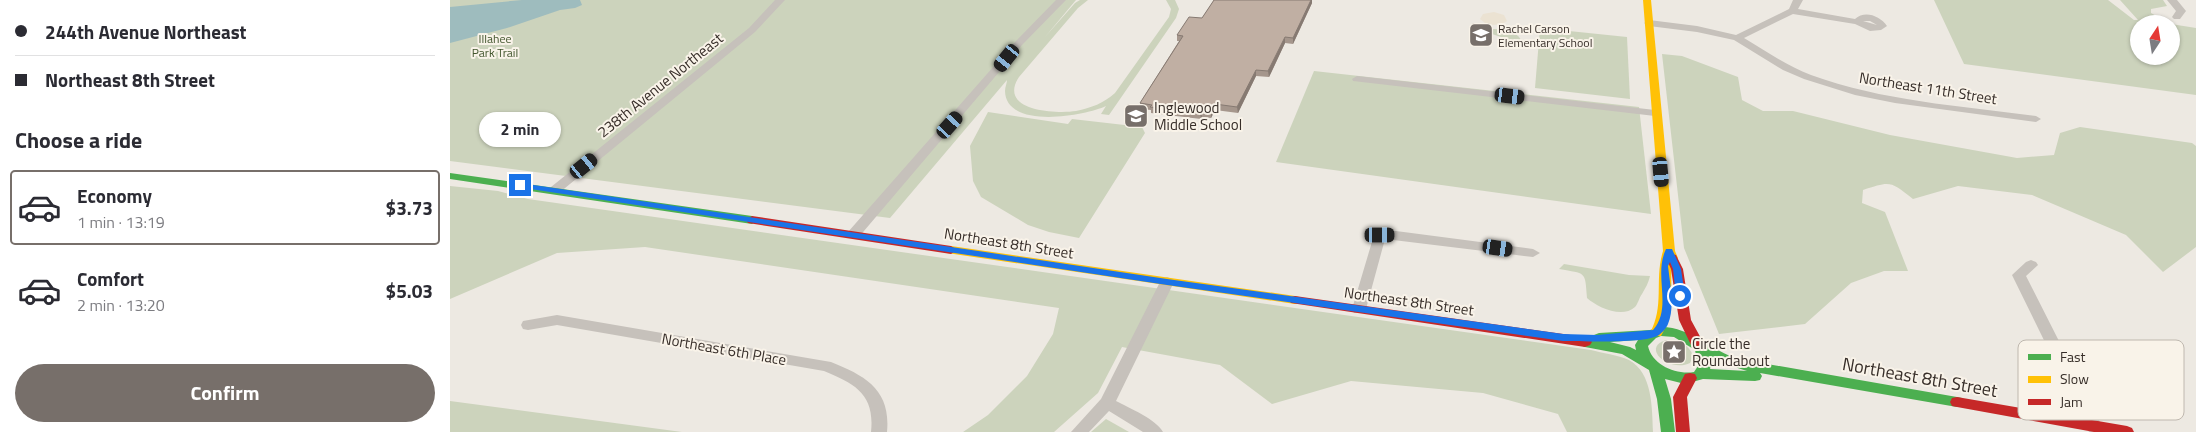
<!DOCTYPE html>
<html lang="en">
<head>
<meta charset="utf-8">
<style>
	body { margin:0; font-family:"Titillium Web",sans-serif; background:#f7f7f7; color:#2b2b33; height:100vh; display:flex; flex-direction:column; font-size:19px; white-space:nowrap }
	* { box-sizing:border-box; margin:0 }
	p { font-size:16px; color:#7c7c81 }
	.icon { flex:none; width:28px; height:28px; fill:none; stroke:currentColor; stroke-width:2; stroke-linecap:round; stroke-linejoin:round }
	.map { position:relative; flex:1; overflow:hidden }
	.details { display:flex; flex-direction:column; background:#fff; width:450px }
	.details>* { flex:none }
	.guide { display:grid; align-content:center; height:110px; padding:0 15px; background:#fff }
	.needle { width:32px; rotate:12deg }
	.tools { position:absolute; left:1680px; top:15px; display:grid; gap:10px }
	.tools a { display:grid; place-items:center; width:50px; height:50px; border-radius:50%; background:#fff; box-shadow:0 1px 4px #0004; font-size:25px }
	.end { position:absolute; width:22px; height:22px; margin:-11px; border:6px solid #1a73e8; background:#fff; box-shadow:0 0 0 2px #fff }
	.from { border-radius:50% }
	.bubble { position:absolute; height:35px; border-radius:18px; background:#fff; box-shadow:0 1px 4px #0004; font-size:16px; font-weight:700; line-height:35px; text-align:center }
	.car { position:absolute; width:15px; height:30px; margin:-15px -8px; border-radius:6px; box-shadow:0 0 4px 1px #0007; background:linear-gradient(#222 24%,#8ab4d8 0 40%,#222 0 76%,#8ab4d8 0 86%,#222 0) }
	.guide b { display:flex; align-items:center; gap:18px; height:48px; font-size:19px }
	.guide b+b { border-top:1px solid #e1e1e2 }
	.guide i { width:12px; height:12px; background:#2b2b33 }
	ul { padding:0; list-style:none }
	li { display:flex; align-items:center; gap:15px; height:75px; margin:0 10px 8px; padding:0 5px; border:2px solid transparent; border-radius:5px }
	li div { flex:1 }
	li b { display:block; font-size:19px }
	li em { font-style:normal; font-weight:700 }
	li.active { border-color:#776f6a }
	li>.icon { width:45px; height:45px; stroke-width:1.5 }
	h2 { padding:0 15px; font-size:22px; line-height:60px }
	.cta { display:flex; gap:10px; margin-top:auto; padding:10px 15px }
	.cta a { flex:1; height:58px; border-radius:30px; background:#776f6a; color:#fff; font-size:20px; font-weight:700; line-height:58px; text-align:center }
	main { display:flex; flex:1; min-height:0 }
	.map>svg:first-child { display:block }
	.green { fill:#ccd3bc }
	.plaza { fill:#ebe2d2 }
	.water { fill:#9ebcbe }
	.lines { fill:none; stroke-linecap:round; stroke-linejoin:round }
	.street { fill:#c6c1bb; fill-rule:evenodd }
	.fast { fill:#4caf50; fill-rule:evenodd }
	.slow { fill:#ffc107; fill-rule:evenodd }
	.jam { fill:#c62828; fill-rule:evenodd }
	.wall { fill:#a5968c }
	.shaded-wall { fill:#867a72 }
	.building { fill:#c0afa3; stroke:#867a72 }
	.route { fill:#1a73e8 }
	.labels { text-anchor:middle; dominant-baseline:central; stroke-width:4; stroke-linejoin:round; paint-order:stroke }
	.far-poi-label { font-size:12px; fill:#372e29; stroke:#f9f3e9; text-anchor:start }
	.far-park-label { font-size:12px; fill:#42552d; stroke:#f9f3e9 }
	.street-label { font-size:15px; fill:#372e29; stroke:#f9f3e9 }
	.poi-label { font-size:15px; fill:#372e29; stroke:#f9f3e9; text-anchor:start }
	.near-street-label { font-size:18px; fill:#372e29; stroke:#f9f3e9 }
	.key { fill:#f9f3e9; stroke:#bfb8af; stroke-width:1 }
	.key-label { font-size:14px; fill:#372e29 }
</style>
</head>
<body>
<main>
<section class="details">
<div class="guide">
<b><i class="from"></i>244th Avenue Northeast</b>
<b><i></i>Northeast 8th Street</b>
</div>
<h2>Choose a ride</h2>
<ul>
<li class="active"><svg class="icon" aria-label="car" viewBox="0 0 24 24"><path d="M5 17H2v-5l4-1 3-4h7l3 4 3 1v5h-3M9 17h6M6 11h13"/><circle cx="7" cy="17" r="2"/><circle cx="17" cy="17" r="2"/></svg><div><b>Economy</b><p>1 min · 13:19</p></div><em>$3.73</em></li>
<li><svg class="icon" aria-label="car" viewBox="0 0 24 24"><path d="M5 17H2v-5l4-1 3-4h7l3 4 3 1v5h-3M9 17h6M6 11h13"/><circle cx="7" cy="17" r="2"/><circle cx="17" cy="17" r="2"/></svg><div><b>Comfort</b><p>2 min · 13:20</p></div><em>$5.03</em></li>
</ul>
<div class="cta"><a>Confirm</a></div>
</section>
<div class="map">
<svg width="1746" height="432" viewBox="0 0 1746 432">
	<rect width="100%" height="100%" fill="#ede9e2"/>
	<g class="green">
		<path d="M0 0H626L595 37 625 3 630 0H638L628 8 569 77C547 111 606 114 626 111 641 108 654 103 665 93L719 17 721 9 716 0H725L729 9 726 18 659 115 651 114 656 106C635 116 556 130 555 91 555 87 557 83 557 80L440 218 0 161Z"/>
		<path d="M1484 0H1658L1684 20H1688L1670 0H1713L1717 6 1701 9V13L1720 24H1689V56H1721V24L1746 28V95L1514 64Z"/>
		<path d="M1090 28 1177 37 1180 99 1085 88Z"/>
		<path d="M1039 29C1052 29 1071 30 1073 46L1070 49 1050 42 1051 37 1042 34Z"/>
		<path d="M1212 54 1232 56 1288 77 1292 100 1313 111H1343L1440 135 1567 158 1604 155 1610 133 1630 127 1742 143 1746 146V247L1713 272 1676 235 1582 195 1508 186 1463 199C1440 181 1441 181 1413 190L1412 203 1435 212 1458 271H1434L1401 283 1355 324 1269 334 1234 248Z"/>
		<path d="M864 71 1189 107 1201 214 826 162Z"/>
		<path d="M538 112 618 124 622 119 692 127 695 133 629 238 599 232 578 225 531 197 523 181 520 146Z"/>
		<path d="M0 186 48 191 78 199 1141 350C1152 353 1168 355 1179 360 1203 373 1202 409 1203 432H1117L1108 414 1033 393 901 381 822 404 770 365 672 347 648 393 604 432H513L538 415 577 376 603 334 609 308 195 247 107 253 0 299Z"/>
		<path d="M1114 264 1179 275 1200 276C1198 284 1196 287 1192 294 1189 298 1188 304 1185 307 1172 319 1147 307 1137 298 1135 270 1136 274 1109 269Z"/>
		<path d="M1216 340C1228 340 1239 344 1243 356L1240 363C1220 373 1190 348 1216 340Z"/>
		<path d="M0 401 232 432H0Z"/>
		<path d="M656 419 679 432H641Z"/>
	</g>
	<path class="plaza" d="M1044 12 1054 15 1057 21 1052 24 1043 25 1035 23 1030 19 1033 14Z"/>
	<path class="water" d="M72 0H130L132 5 125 8 110 10 57 28 0 43V7Z"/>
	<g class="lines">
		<g class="street">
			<path d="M325 0H335L305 32 109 193H101L99 190 101 187 299 28Z"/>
			<path d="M606 0H616L572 45 408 238H398L397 235 398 232 566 41Z"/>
			<path d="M1343 0H1353L1348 9 1405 19C1415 10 1430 16 1437 26L1431 30 1420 31 1405 24 1343 14 1294 38C1316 51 1337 66 1361 75 1432 101 1511 106 1586 116L1591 119 1586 122 1445 103 1405 95 1354 79 1333 70 1284 40 1247 32 1199 26 1194 23 1199 20 1247 26 1286 35 1339 9ZM1413 21H1420L1427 25Z"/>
			<path d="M1717 0H1727L1736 11 1730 19H1724L1722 17 1726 11Z"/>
			<path d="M907 76 1205 110 1210 113 1205 116 903 81 902 79Z"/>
			<path d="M930 231H946L1083 249 1090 253 1083 257 935 239 916 309 914 313H904L902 309 924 235Z"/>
			<path d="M1581 260 1586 262 1588 265 1576 276 1655 432H1639L1562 275 1576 262Z"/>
			<path d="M717 277 722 279 724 282 666 401C679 408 706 419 713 432H693L659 411 639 432H621L651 399 710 282 712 279Z"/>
			<path d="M107 315 381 362C416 376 441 390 437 432H421C425 395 406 384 374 371L107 325 78 330 73 329 71 325 73 321Z"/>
		</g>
		<g class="fast">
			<path d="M0 173 302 216 308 220 302 224 0 179Z"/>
			<path d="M1210 327C1240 326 1261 351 1289 359L1507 397 1512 398 1514 402 1512 406 1507 407 1310 373 1312 376 1310 380 1305 381 1253 379 1235 384 1215 379 1221 399 1225 432H1211L1207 399 1199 370 1172 354 1135 347 1130 345 1128 342 1130 339 1135 337 1143 339 1144 335 1149 333 1200 330ZM1211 336 1224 337 1245 350 1248 366 1244 372C1226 375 1202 365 1198 346L1206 338ZM1188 340 1185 345 1186 350 1180 347 1160 342ZM1260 359 1297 371 1260 369 1261 366Z"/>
		</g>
		<g class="slow">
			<path d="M1193 0H1201L1225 251 1228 258 1226 261 1222 262C1219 292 1227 308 1211 336H1201L1200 333C1215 305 1204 280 1213 251Z"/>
			<path d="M501 246 845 296 849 297 851 300 849 303 845 304 497 253 495 250 497 247Z"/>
		</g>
		<g class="jam">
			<path d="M302 216 501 246 507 250 501 254 298 223 296 220Z"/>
			<path d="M1222 254 1226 255 1233 269 1241 320 1253 342 1251 345 1246 347 1241 345 1229 320 1221 269 1216 258Z"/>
			<path d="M845 296 1135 337 1140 339 1142 342 1140 345 1135 347 841 303 839 300 841 297Z"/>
			<path d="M1240 373 1245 374 1247 378 1237 397 1240 432H1226L1223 397 1235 374Z"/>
			<path d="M1507 397 1677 426 1682 428 1684 432H1644L1507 407 1502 406 1500 402 1502 398Z"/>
		</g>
	</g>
	<path class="wall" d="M764 0H862V3L843 44 835 43 819 77 806 76 788 113 765 110 761 118 752 117 751 119 701 113V110L691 109 690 103 729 41H727V35L752 18Z"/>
	<g class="shaded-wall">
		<path d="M861 0H862V3L843 44V38Z"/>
		<path d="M835 37V43L819 77 818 71Z"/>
		<path d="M806 70V76L788 113 787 107Z"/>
		<path d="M765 104V110L761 118V112Z"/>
		<path d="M751 111 752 117 751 119 750 113Z"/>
	</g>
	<path class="building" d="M764 0H861L843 38 835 37 818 71 806 70 787 107 765 104 761 112 751 111 750 113 700 107 702 105 690 103 733 36 727 35 739 17 752 18Z"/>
	<path class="route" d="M70 183 717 279 1113 334 1147 335 1203 330C1223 307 1203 276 1216 249H1222L1231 269 1235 296 1230 299 1226 296 1223 269 1220 262 1218 266C1220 284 1225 307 1218 324 1217 327 1212 333 1209 335 1196 344 1131 341 1113 341L717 285 67 187V184Z"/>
	<defs>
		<symbol id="school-square" viewBox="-11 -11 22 22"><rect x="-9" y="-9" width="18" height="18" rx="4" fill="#776f6a" stroke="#f9f3e9"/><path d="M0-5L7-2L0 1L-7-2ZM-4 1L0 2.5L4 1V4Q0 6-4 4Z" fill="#fff"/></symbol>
		<symbol id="sight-square" viewBox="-11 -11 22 22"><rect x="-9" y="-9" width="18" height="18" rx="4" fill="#776f6a" stroke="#f9f3e9"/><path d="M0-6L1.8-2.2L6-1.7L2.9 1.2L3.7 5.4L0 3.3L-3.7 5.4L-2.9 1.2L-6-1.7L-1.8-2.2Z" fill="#fff"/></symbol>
	</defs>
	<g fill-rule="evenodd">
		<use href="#school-square" x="1017" y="21" width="28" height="28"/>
		<use href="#school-square" x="672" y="102" width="28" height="28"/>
		<use href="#sight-square" x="1210" y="338" width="28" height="28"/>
	</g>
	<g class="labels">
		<g class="far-poi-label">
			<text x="1048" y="28">Rachel Carson<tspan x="1048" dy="14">Elementary School</tspan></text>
		</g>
		<g class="far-park-label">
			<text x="45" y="38">Illahee<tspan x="45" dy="14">Park Trail</tspan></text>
		</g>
		<g class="street-label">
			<text transform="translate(210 85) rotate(-39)">238th Avenue Northeast</text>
			<text transform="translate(1478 88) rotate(9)">Northeast 11th Street</text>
			<text transform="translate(559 243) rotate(9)">Northeast 8th Street</text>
			<text transform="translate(959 301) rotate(8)">Northeast 8th Street</text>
			<text transform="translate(274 349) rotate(10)">Northeast 6th Place</text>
		</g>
		<g class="poi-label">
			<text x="704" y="107">Inglewood<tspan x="704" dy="17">Middle School</tspan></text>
			<text x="1242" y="343">Circle the<tspan x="1242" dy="17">Roundabout</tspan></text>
		</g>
		<g class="near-street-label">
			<text transform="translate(1470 377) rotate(10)">Northeast 8th Street</text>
		</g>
	</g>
	<rect x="1568" y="340" width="166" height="80" rx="8" class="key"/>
	<rect x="1578" y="354" width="23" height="6" fill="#4caf50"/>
	<rect x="1578" y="376" width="23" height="7" fill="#ffc107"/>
	<rect x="1578" y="399" width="23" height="6" fill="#c62828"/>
	<g class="key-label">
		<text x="1610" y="362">Fast</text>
		<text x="1610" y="384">Slow</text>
		<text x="1610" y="407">Jam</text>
	</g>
</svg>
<div class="tools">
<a><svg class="needle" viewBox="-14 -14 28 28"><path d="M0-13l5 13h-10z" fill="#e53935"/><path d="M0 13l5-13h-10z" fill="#7c7c81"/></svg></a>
</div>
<i class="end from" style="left:1230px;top:296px"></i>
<i class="end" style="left:70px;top:185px"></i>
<div class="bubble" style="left:29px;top:112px;width:82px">2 min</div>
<i class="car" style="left:557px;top:58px;rotate:219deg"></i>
<i class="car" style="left:1060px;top:96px;rotate:97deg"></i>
<i class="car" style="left:500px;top:125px;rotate:42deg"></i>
<i class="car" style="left:134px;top:166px;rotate:51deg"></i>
<i class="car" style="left:1211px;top:172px;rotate:175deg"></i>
<i class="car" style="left:930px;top:235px;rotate:90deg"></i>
<i class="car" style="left:1048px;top:248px;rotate:98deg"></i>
</div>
</main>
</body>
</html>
